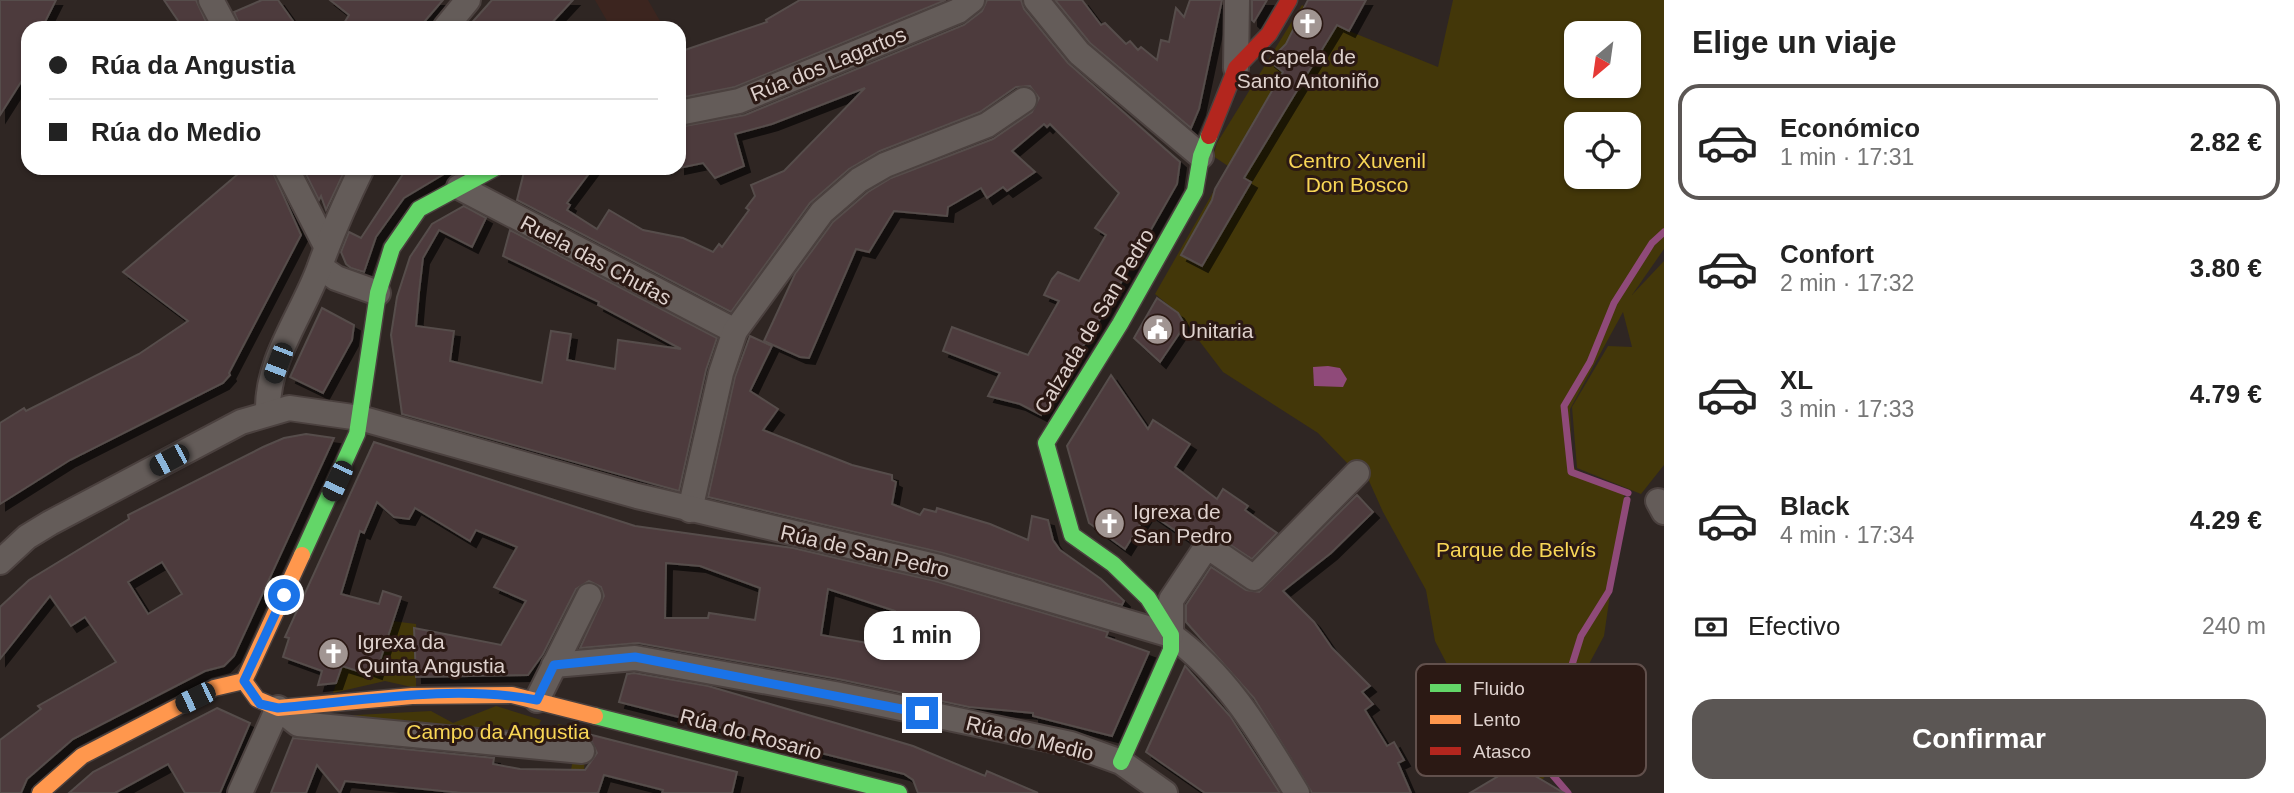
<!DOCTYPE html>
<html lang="es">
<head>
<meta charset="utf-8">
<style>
	body { margin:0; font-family:Helvetica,sans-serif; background:#f6f6f6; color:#222; height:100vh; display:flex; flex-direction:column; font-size:26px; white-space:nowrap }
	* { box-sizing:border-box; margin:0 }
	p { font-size:23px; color:#767676 }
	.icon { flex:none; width:38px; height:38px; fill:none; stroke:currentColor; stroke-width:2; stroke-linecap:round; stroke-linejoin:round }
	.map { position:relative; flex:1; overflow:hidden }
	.panel { display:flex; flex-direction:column; background:#fff; width:630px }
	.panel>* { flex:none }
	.banner { position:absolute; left:21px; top:21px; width:665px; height:154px; border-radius:21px; box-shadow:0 2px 5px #0004; display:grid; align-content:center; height:154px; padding:0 28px; background:#fff }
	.needle { width:46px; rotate:209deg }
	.tools { position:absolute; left:1564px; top:21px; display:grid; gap:14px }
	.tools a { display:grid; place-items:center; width:77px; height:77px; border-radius:14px; background:#fff; box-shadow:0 2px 5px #0004; font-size:35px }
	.end { position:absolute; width:32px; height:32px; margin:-16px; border:9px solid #1a73e8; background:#fff; box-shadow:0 0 0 4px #fff }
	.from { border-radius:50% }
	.bubble { position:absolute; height:49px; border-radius:21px; background:#fff; box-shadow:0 2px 5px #0004; font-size:23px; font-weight:700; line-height:49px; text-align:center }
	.car { position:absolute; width:21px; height:42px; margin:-21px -10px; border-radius:9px; box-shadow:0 0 5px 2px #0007; background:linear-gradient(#222 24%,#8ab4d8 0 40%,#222 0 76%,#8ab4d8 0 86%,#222 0) }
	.banner b { display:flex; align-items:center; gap:24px; height:66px; font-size:26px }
	.banner b+b { border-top:2px solid #e0e0e0 }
	.banner i { width:18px; height:18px; background:#222 }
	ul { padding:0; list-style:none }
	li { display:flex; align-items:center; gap:21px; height:116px; margin:0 14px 10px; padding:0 14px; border:4px solid transparent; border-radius:21px }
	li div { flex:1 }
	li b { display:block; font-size:26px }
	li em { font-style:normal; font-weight:700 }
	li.current { border-color:#5b5654 }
	li>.icon { width:63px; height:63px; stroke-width:1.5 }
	h2 { padding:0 28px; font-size:32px; line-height:84px }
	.pay { display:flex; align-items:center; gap:18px; height:77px; padding:0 28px; font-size:26px }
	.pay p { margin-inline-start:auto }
	.button { display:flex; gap:14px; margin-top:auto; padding:14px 28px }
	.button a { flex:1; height:80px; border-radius:21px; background:#5b5654; color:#fff; font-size:28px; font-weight:700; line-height:80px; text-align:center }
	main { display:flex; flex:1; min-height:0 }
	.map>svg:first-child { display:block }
	.built { fill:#3c251f }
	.green { fill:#433709; fill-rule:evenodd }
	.water { fill:#8f4a79 }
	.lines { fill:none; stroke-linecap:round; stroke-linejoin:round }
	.stream { stroke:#8f4a79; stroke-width:7 }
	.building { fill:#4e3b3d; stroke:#564d4b; stroke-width:2; fill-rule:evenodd; filter:url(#shadow) }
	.street-casing { stroke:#4b413f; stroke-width:28 }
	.fast-casing { stroke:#4b413f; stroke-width:19 }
	.slow-casing { stroke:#4b413f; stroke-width:19 }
	.jam-casing { stroke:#4b413f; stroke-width:19 }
	.street { stroke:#645c59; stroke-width:24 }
	.fast { stroke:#63d668; stroke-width:16 }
	.slow { stroke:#ff974d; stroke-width:16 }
	.jam { stroke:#b3261e; stroke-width:16 }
	.route { stroke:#1a73e8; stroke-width:9 }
	.labels { text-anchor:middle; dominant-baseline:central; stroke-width:6; stroke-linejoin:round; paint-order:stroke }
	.poi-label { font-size:21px; fill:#ded1cd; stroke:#2b1914; text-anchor:start }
	.street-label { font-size:21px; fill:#ded1cd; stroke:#2b1914 }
	.park-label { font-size:21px; fill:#f8d656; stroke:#2b1914 }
	.key { fill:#2b1914; stroke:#61504c; stroke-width:2 }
	.key-label { font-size:19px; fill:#ded1cd }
</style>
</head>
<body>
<main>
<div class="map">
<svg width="1664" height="793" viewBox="0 0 1664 793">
	<defs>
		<filter id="shadow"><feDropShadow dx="6" dy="6" stdDeviation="0" flood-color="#0009"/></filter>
	</defs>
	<rect width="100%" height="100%" fill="#2f2623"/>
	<path class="built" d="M595 0H648L664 28H611Z"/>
	<g class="green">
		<path d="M1453 0H1664V249L1632 295 1664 261V465L1641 494 1577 468 1572 407 1608 346 1632 347 1623 312 1570 409 1572 463 1577 472 1625 491 1604 636 1574 692 1561 758 1542 780 1520 767 1510 771 1463 695 1435 641 1426 590 1383 512 1365 472 1351 467 1318 433 1223 372 1178 313 1155 294 1228 166 1213 156 1217 143 1302 5 1349 31 1438 67ZM1577 33H1629V86H1577ZM1577 124H1629V177H1577Z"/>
		<path d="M305 610 416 624V688L385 681 333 693 342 666 376 672Z"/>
		<path d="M496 706 541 720 535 735 553 740 558 724 582 729 577 754 585 755 584 771 571 770 573 759 503 754 494 756 336 738 301 718 431 711 453 723Z"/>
	</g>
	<path class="water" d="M1328 366 1340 368 1347 379 1343 387 1314 386 1313 367Z"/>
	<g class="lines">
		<g class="stream">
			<path d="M1628 493 1571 472 1564 406 1590 362 1614 303 1652 243 1664 232"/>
			<path d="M1568 793 1550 772 1556 716 1581 636 1609 591 1627 500"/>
		</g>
	</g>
	<g class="building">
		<path d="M0 0H56L42 28H28V71L0 115Z"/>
		<path d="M164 0H196L209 28H183Z"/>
		<path d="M262 0H278L298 28H241L234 12Z"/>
		<path d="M330 0H443L419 28H341L349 15Z"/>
		<path d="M492 0H573L547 28H467Z"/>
		<path d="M800 0H946L735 87 679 98V52L767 22 766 20Z"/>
		<path d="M987 0H1021L1024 9 1068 63 1180 162 1177 184 1103 314 1041 415 1020 404 988 396 1000 373 943 351 952 327 1028 355 1059 301 1044 295 1052 279 1058 272 1079 281 1106 235 1095 228 1119 193 1050 124 1047 127 1044 124 1012 151 1035 172 1007 191 1003 187 987 198 981 188 948 207 947 216 894 211 869 252 856 249 809 358 800 357 764 341 795 274 833 222 868 192 891 178 993 139 1032 112 1039 98 1030 86 1016 87 980 112 880 151 849 169 810 203 731 312 517 200 525 168H593L567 203 570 205 567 210 597 229 609 210 643 230 683 238 713 252 719 244 722 247 749 210 746 208 755 196 751 185 784 171 865 88 772 124 735 134 744 166 715 178 703 163 679 168V127L745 115 964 25 982 11Z"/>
		<path d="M1055 0H1082L1101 25 1105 23 1126 44 1130 41 1138 50 1141 47 1157 60 1161 40 1169 42 1176 8 1184 17 1190 0H1222L1199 109 1191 128 1090 43Z"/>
		<path d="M1252 0H1267L1254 22 1252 20Z"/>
		<path d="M1308 0H1366L1349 31 1337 25 1290 102 1244 178 1251 182 1202 266 1181 255 1212 200 1215 189 1283 72 1269 61 1286 44Z"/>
		<path d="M245 168H271L301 235 229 373 230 375 223 383 70 460 0 504V423L24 408 26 411 139 354 188 321 123 272Z"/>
		<path d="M303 168H346L326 210 321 196 319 200Z"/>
		<path d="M407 168H454L404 198 376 237 364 272 351 268 346 264 341 252 349 232 361 238Z"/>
		<path d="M464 206 486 218 472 247 439 230 423 258 419 292 416 326 454 331 450 361 542 383 551 331 571 334 567 360 615 369 618 340 681 349 598 305 599 302 503 256 510 230 717 338 706 370 679 491 402 414 391 335 397 297 410 257 432 224Z"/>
		<path d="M1157 298 1178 313 1185 325 1160 362 1134 338Z"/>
		<path d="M322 308 354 325 352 340 323 393 290 377Z"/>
		<path d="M750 336 772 346 750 391 778 409 763 430 852 465 892 475V480L896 482 892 504 920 515 924 509 936 512 937 508 990 524 1028 540 1032 516 1048 520 1053 540 1060 550 1101 579 1124 601 1122 605 943 553 708 497 735 377Z"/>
		<path d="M1111 375 1148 429 1153 420 1190 444 1175 467 1217 499 1223 489 1248 506 1245 510 1277 533 1252 559 1209 531 1200 533 1192 542 1148 512 1125 549 1089 523 1067 446Z"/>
		<path d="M306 434 334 438 234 656 224 666 205 671 73 739 27 779 21 793H0V740L41 709 38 706 116 662 85 617 71 626 50 596 0 659V607L29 580 129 519 128 515 263 447 284 438ZM162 562 182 594 148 614 128 582Z"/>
		<path d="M374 442 635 526 793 548 935 581 1108 632 1106 637 1149 652 1112 736 1033 716V713L969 707 838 679 638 643 580 648 604 596 601 587 589 581 576 589 543 654 528 675 416 677 414 628 501 645 526 601 494 587 517 547 476 530 470 541 415 508 409 519 394 517 377 502 364 533 360 531 341 594 379 604 383 591 401 597 376 673 365 669 364 673 342 666 336 683 318 685 322 671 283 657 289 638 285 637ZM666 563 700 566 760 588 755 620 709 613 708 618H665ZM828 589 895 611 885 646 821 635Z"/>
		<path d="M1357 495 1373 512 1331 553 1283 591 1314 622 1332 648 1370 686 1362 692 1373 704 1365 710 1387 746 1394 742 1404 760 1398 763 1411 793H1312L1254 698 1186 622V605L1211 567 1246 590 1259 592Z"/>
		<path d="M1185 666 1230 716 1280 793H1205L1146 752Z"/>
		<path d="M634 673 708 686 839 724 913 746 985 776 987 771 1038 793H918L913 780 904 774 619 702 627 674Z"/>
		<path d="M217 708 250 723 220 793H185L168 764 115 793H69L93 772Z"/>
		<path d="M588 734 737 772 732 793H662L663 790 604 775 598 793H462L345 781 340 793 317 765 306 793H271L293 738 494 758 493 764 520 769 585 770 597 753Z"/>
		<path d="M1520 767 1564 793H1470L1502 774Z"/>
	</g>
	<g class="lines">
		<defs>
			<g id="street">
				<path d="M211 0 226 28"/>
				<path d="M1036 0 1079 53 1201 156"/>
				<path d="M445 28 468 0"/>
				<path d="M1236 68 1237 0"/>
				<path d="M679 113 739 101 958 11 972 0"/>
				<path d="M286 168 325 244"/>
				<path d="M459 187 735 331"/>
				<path d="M320 267 336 278 378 293"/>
				<path d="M268 412C266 360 303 314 320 266 332 232 346 201 362 168"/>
				<path d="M1658 501 1664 512"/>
				<path d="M690 510 721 373 735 331 822 212 859 180 885 165 987 125 1024 100"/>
				<path d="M0 562 27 537 50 523 241 422 289 408 360 418 637 496 939 567 1171 635C1228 676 1261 734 1297 793"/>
				<path d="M1171 635V600L1207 546 1254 578 1357 473"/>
				<path d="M554 665 635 658 835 694 1071 744 1121 762 1165 793"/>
				<path d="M537 700 589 596"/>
				<path d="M240 793 278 708 298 724 582 751"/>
			</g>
			<g id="fast">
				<path d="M302 555 357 434 378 293 392 248 419 209 495 168"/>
				<path d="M595 716 899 793"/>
				<path d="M1121 762 1171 650V635L1148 598 1113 564 1072 535 1046 443 1120 324 1195 191 1201 156 1209 136"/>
			</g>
			<g id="slow">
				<path d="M244 681 257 699 278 708 412 696 512 695 595 716"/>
				<path d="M40 793 82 756 214 688 244 681 302 555"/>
			</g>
			<path id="jam" d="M1209 136 1236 68 1269 34 1289 0"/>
		</defs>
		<use href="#street" class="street-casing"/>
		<use href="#fast" class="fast-casing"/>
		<use href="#slow" class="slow-casing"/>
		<use href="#jam" class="jam-casing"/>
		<use href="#street" class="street"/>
		<use href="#fast" class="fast"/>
		<use href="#slow" class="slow"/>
		<use href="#jam" class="jam"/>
	</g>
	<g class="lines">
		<path class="route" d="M284 595 244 681 260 704 278 708C362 701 453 684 537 700L554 665 635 657 922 713"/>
	</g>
	<defs>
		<symbol id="church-disc" viewBox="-11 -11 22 22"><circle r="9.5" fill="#a19592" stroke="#2b1914"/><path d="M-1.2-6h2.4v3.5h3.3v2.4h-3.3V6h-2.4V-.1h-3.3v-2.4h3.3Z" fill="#fff"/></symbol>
		<symbol id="civic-disc" viewBox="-11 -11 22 22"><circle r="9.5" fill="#a19592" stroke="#2b1914"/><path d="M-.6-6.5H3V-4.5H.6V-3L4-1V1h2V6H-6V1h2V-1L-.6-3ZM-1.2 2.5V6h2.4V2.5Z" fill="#fff"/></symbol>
	</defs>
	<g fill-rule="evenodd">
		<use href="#church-disc" x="1290" y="6" width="35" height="35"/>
		<use href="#civic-disc" x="1140" y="312" width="35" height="35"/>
		<use href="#church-disc" x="1092" y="506" width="35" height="35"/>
		<use href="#church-disc" x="316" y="636" width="35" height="35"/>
	</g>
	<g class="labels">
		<g class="poi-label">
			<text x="1308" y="56" text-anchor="middle">Capela de<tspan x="1308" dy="24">Santo Antoniño</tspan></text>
			<text x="1181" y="330">Unitaria</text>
			<text x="1133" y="511">Igrexa de<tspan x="1133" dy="24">San Pedro</tspan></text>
			<text x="357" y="641">Igrexa da<tspan x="357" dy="24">Quinta Angustia</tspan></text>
		</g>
		<g class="street-label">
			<text transform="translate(828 64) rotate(-22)">Rúa dos Lagartos</text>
			<text transform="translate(596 260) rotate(28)">Ruela das Chufas</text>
			<text transform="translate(1094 321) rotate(-59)">Calzada de San Pedro</text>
			<text transform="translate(865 551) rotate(13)">Rúa de San Pedro</text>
			<text transform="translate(751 734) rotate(15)">Rúa do Rosario</text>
			<text transform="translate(1030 738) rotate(14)">Rúa do Medio</text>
		</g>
		<g class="park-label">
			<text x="1357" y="160">Centro Xuvenil<tspan x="1357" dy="24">Don Bosco</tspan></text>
			<text x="1516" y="549">Parque de Belvís</text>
			<text x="498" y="731">Campo da Angustia</text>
		</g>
	</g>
	<rect x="1416" y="664" width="230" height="112" rx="10" class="key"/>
	<rect x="1430" y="684" width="31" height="8" fill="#63d668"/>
	<rect x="1430" y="715" width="31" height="9" fill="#ff974d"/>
	<rect x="1430" y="747" width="31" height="8" fill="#b3261e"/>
	<g class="key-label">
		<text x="1473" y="695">Fluido</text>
		<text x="1473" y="726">Lento</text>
		<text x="1473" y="758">Atasco</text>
	</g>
</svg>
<div class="tools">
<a><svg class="needle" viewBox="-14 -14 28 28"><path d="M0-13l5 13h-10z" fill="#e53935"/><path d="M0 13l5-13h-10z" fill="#767676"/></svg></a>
<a><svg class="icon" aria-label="locate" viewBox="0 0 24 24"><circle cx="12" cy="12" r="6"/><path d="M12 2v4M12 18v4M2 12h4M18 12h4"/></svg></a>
</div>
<i class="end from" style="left:284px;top:595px"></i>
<i class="end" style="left:922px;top:713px"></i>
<div class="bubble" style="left:864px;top:611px;width:116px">1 min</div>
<i class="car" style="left:278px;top:363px;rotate:201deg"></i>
<i class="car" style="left:169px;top:460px;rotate:242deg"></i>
<i class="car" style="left:337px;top:481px;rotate:205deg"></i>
<i class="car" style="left:195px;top:698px;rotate:244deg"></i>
<div class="banner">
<b><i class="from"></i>Rúa da Angustia</b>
<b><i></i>Rúa do Medio</b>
</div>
</div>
<section class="panel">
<h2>Elige un viaje</h2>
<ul>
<li class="current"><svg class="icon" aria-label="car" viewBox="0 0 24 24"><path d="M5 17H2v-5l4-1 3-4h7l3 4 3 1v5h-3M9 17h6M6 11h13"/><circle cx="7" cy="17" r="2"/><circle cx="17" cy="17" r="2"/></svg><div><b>Económico</b><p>1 min · 17:31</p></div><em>2.82 €</em></li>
<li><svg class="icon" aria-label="car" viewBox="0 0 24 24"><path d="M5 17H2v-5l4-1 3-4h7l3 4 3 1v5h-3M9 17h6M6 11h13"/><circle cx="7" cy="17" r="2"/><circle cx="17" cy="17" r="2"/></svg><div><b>Confort</b><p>2 min · 17:32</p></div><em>3.80 €</em></li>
<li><svg class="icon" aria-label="car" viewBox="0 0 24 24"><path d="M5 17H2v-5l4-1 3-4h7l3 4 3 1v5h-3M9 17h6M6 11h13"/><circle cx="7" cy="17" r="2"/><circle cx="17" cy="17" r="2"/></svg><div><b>XL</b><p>3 min · 17:33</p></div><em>4.79 €</em></li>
<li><svg class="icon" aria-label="car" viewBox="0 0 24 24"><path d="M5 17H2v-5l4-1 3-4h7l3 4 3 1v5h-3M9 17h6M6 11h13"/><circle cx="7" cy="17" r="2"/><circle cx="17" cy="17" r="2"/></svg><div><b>Black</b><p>4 min · 17:34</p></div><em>4.29 €</em></li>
</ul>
<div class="pay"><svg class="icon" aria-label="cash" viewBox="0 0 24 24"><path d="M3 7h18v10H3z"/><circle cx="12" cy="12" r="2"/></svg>Efectivo<p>240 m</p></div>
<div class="button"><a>Confirmar</a></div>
</section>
</main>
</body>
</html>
